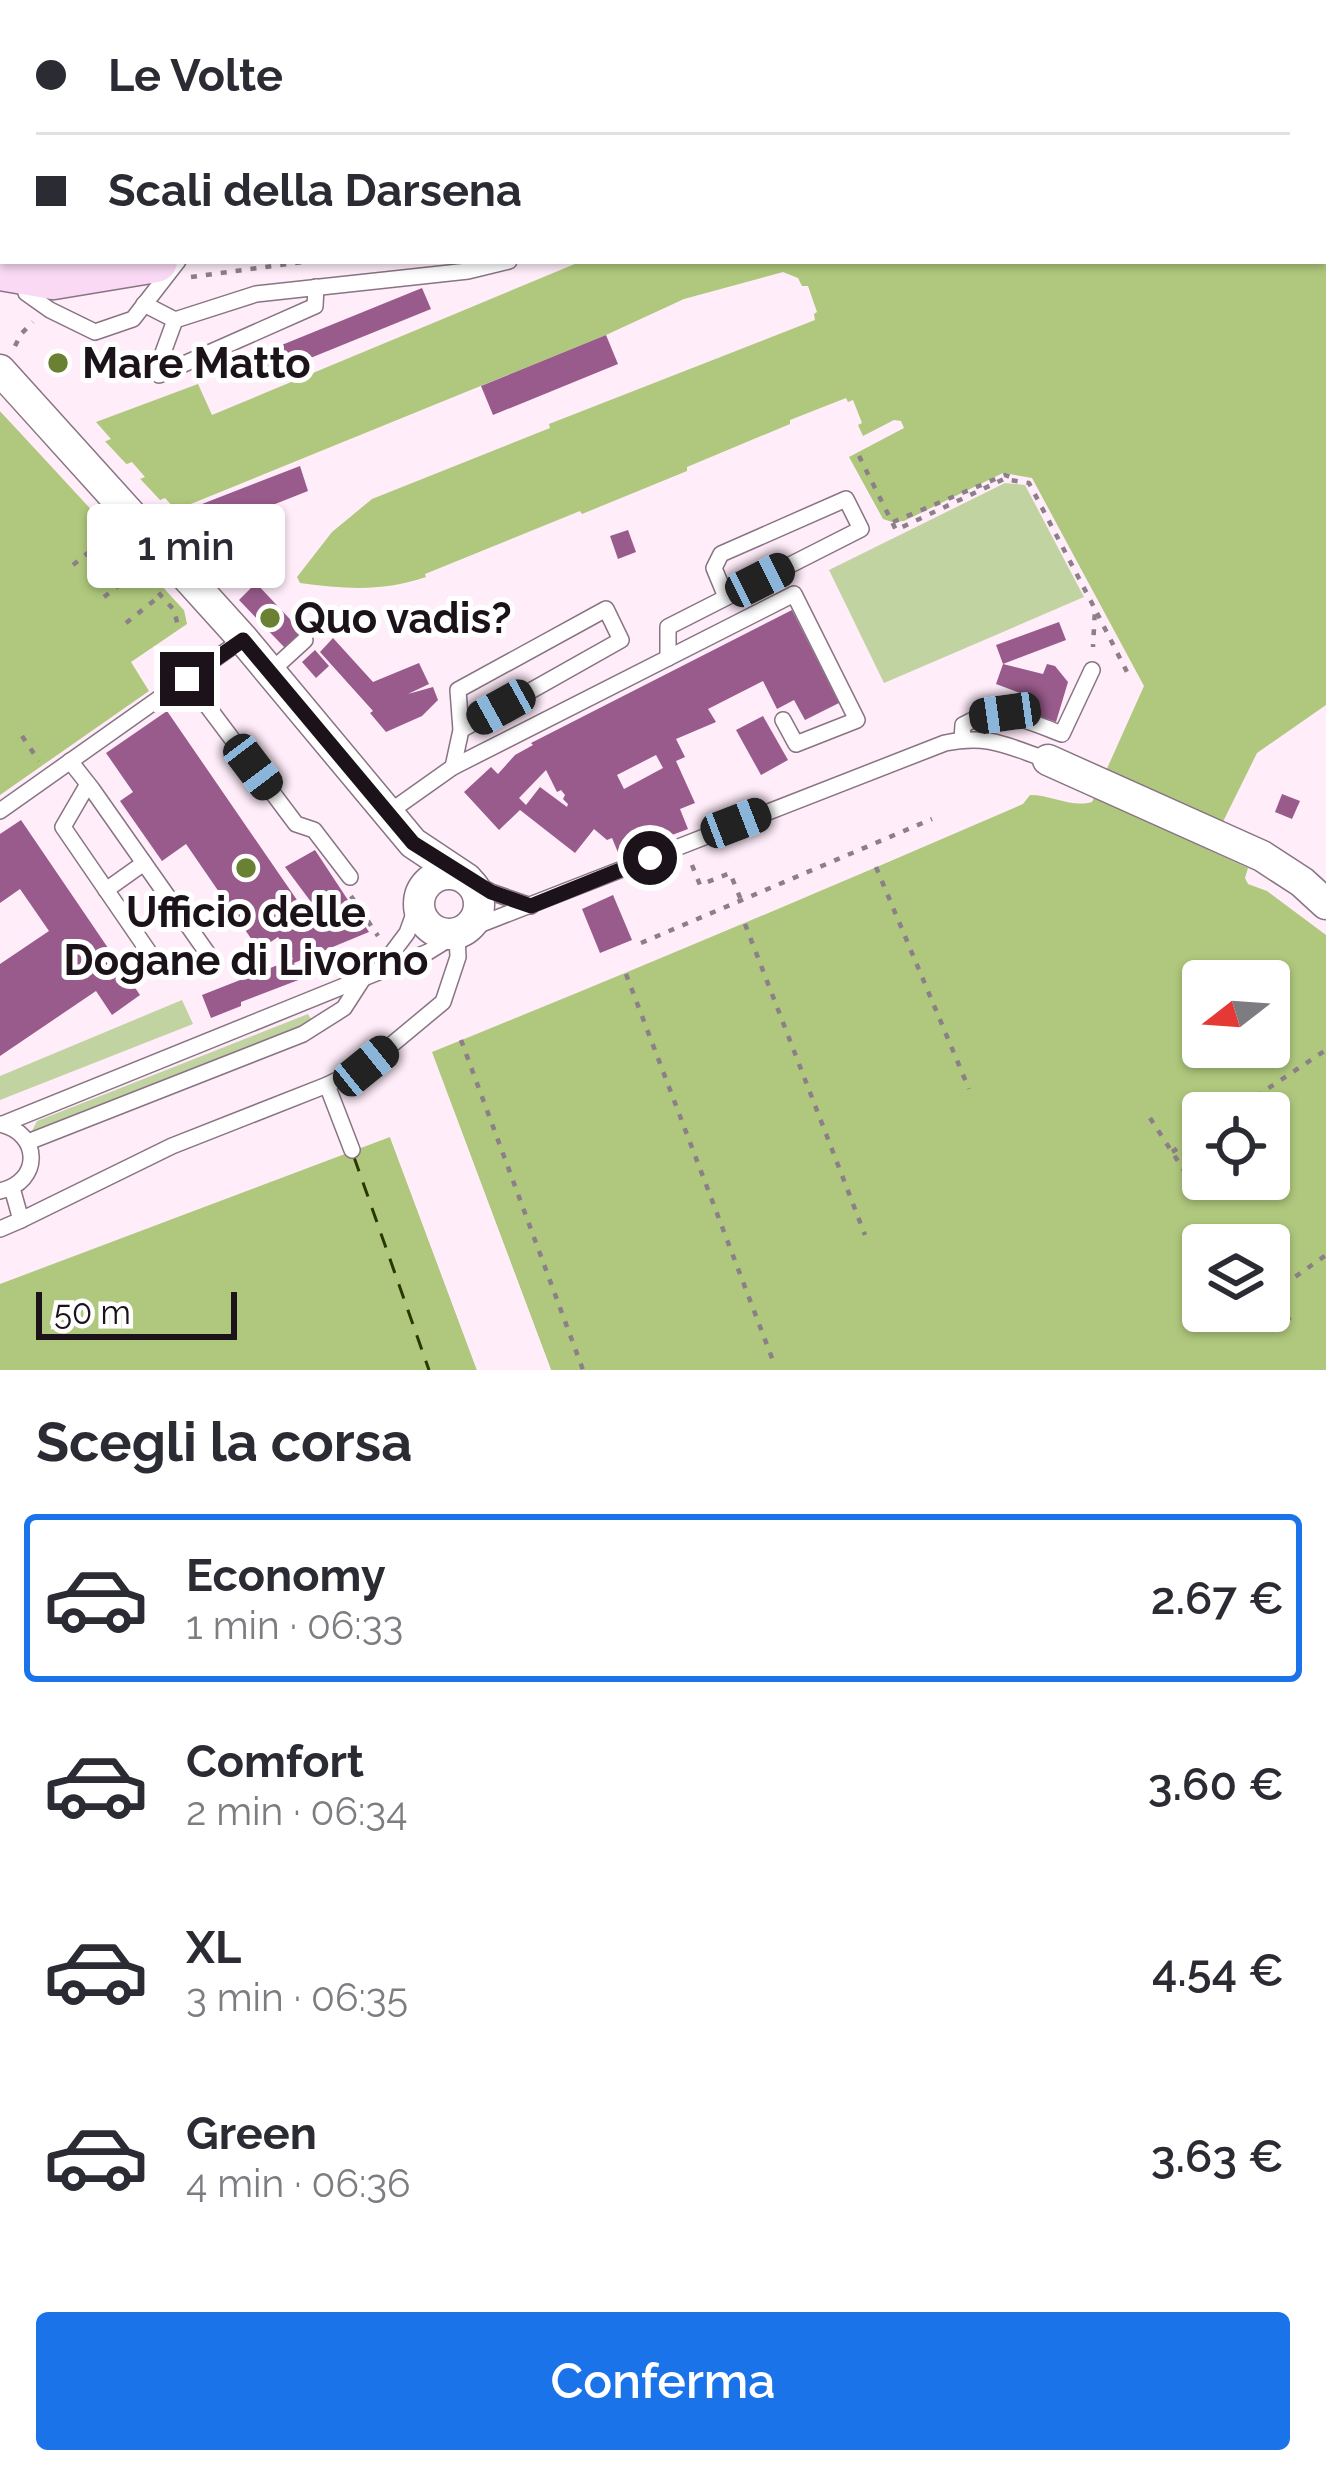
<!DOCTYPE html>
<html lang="it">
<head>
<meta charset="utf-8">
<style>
	body { margin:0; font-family:Raleway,sans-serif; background:#f2f2f3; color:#2b2b33; height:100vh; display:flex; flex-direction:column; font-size:45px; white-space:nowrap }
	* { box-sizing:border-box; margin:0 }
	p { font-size:39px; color:#7c7c81 }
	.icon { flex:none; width:66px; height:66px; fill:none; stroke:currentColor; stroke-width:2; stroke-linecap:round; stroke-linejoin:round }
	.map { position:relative; height:1370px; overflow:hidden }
	.side { display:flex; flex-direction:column; background:#fff; flex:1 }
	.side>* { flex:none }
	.banner { position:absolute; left:0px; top:0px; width:1326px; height:264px; box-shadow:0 3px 9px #0004; display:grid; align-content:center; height:264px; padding:0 36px; background:#fff }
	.needle { width:78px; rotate:253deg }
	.tools { position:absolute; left:1182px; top:960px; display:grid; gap:24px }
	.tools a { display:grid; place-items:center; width:108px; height:108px; border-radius:12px; background:#fff; box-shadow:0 3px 9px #0004; font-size:60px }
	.scale { position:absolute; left:36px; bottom:30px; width:201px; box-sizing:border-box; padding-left:12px; border:6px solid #1b1319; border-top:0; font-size:33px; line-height:42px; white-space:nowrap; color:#1b1319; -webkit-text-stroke:9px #fff; paint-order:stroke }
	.end { position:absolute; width:54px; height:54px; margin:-27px; border:15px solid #1b1319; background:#fff; box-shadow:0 0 0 6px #fff }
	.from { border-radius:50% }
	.bubble { position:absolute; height:84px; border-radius:12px; background:#fff; box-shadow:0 3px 9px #0004; font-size:39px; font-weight:600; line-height:84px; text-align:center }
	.car { position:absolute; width:36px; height:72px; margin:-36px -18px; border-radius:15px; box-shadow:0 0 9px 3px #0007; background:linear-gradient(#222 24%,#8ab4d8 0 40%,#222 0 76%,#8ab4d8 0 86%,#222 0) }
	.banner b { display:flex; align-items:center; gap:42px; height:114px; font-size:45px }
	.banner b+b { border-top:3px solid #e1e1e2 }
	.banner i { width:30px; height:30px; background:#2b2b33 }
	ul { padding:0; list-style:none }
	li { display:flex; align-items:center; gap:36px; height:168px; margin:0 24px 18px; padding:0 12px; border:6px solid transparent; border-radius:12px }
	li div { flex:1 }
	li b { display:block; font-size:45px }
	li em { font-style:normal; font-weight:600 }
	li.on { border-color:#1a73e8 }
	li>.icon { width:108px; height:108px; stroke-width:1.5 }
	h2 { padding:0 36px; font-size:54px; line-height:144px }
	.button { display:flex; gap:24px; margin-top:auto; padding:24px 36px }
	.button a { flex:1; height:138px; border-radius:12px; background:#1a73e8; color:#fff; font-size:48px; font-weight:600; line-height:138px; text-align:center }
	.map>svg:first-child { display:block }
	.green { fill:#c2d3a2 }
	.water { fill:#afc87d; fill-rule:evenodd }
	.pier { fill:#ffedfa }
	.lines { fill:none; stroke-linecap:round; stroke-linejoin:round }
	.ferry { stroke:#2a3800; stroke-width:3; stroke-dasharray:15 12; stroke-linecap:butt }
	.building { fill:#985b8b; fill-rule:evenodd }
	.service-casing { stroke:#887483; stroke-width:18 }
	.pedestrian-casing { stroke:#887483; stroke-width:24 }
	.minor-casing { stroke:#887483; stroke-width:33 }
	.secondary-casing { stroke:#887483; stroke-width:45 }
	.path { stroke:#8c7f89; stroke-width:4.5; stroke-dasharray:6 9; stroke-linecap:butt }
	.service { stroke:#fff; stroke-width:15 }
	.pedestrian { stroke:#fff; stroke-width:21 }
	.minor { stroke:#fff; stroke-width:30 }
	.secondary { stroke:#fad9f4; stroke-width:42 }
	.route { stroke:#1b1319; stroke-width:15 }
	.poi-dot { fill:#6a8133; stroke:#fff; stroke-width:4.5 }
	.labels { text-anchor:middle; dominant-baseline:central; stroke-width:10; stroke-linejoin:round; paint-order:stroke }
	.poi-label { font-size:42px; font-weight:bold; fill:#1b1319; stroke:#fff; text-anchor:start }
</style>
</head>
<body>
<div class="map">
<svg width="1326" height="1370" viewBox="0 0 1326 1370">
	<rect width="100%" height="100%" fill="#ffedfa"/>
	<g class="green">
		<path d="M1005 483 1025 485 1084 597 884 683 829 570Z"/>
		<path d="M182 1000 193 1024 0 1100V1076Z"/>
		<path d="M308 1014 311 1019 304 1026 32 1131 37 1121Z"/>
	</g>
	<g class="water">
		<path d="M1323 48H1326V705L1257 753 1209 850 1248 868 1245 878 1248 884 1267 891 1326 935V1370H551L432 1052C630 972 827 889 1023 804L1030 795C1052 795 1071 808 1092 802L1144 686 1032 478 1003 473 904 521 892 522 883 519 849 457 904 428 901 421 894 420 863 436 858 425 862 423 853 400 848 402 846 398 790 420V424L687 467V471L582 514 580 511 425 574 426 577C382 592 345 589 300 583L297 577 332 532 372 499 550 428 549 424 815 320 814 314 817 312 808 286H802L798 278 783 272 684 299 606 335 176 510 165 498 105 523 184 610 187 624 131 662 149 691 0 795V411L50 464 111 439 96 422 198 384 212 415 582 261H1323ZM132 462 145 477 84 501 71 486ZM1203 981H1269V1047H1203ZM1203 1113H1269V1179H1203ZM1203 1245H1269V1311H1203Z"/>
		<path d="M390 1137 477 1370H0V1284Z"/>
	</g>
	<g class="pier">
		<path d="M0 405 51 457 101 437 175 516 164 505 115 526 183 600 184 610 0 411Z"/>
		<path d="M454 1112 551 1370H545L449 1114Z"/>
		<path d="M396 1134 482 1368 483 1370H477L390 1137Z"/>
	</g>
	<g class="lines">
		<path class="ferry" d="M354 1157 429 1370"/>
	</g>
	<g class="building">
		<path d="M422 288 431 309 271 374 262 353Z"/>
		<path d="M606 335 618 364 493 415 481 386Z"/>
		<path d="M300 466 308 491 207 531 184 511Z"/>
		<path d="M628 530 636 552 618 559 610 536Z"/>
		<path d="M256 583 302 632 285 648 239 600Z"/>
		<path d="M792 610 839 703 805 720 794 700 777 709 763 681 708 709 716 722 676 739 685 757 676 761 695 803 680 809 688 829 619 855 612 838 607 840 594 829 575 853 520 810 499 830 464 792 491 767 498 774 515 755 533 745 531 743ZM656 755 663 768 624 789 617 775ZM546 770 557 792 561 790 565 795 563 799 568 804 567 807 540 787 526 805 519 798Z"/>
		<path d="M1059 622 1066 640 1003 664 1043 674 1047 664 1055 666 1068 682 1056 722 1033 714 1031 697 996 684 1003 664 996 645Z"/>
		<path d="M333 638 373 682 419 663 429 684 408 694 433 687 438 700 422 716 386 732 370 713 373 711 320 652Z"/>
		<path d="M315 650 329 666 316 678 302 662Z"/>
		<path d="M167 711 308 916 317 910 285 867 315 850 369 932 294 963 301 979 241 1002V1006L211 1018 202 995 293 959 278 937 259 950 186 844 162 861 120 801 133 792 106 753Z"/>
		<path d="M763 716 788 760 761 775 736 730Z"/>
		<path d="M1282 794 1300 801 1292 819 1275 812Z"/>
		<path d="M21 820 140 995 112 1015 96 991 0 1056V964L49 931 20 889 0 903V834Z"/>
		<path d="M613 895 632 940 600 953 582 909Z"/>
	</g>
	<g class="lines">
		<defs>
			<g id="service">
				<path d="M26 293 50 310 95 332 133 319 178 261"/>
				<path d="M144 304 175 320 256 294 468 271 509 261"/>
				<path d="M175 320 157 369 159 375 315 306 316 287"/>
				<path d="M668 658V627L861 529 846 499 721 554 714 568 726 597"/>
				<path d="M270 672 305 640"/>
				<path d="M187 679 296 824 314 830 350 877"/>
				<path d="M962 740 963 725C998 704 1027 721 1062 734L1092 670"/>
				<path d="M70 761 92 789 208 954C189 973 181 971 157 964L63 827 88 784"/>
				<path d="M453 767 461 730 621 640 606 609 458 690 461 730"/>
				<path d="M0 811 243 639"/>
				<path d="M388 813 453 767 794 594 857 720 796 744 783 720"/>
				<path d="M467 879 491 892 531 906"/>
				<path d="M106 890 144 863"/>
				<path d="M466 930 945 743C989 734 1007 746 1048 760"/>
				<path d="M380 969 407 933 419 900"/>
				<path d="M0 1124C41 1133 42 1182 0 1191"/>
				<path d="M3 1124 428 952 457 934"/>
				<path d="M28 1142 303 1034 344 1008 364 977"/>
				<path d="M352 1150 327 1085 366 1066 443 1002 458 957 457 934"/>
				<path d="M21 1220 172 1146 327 1085"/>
				<path d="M0 1229 21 1220 12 1188"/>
			</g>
			<path id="pedestrian" d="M1323 43H1326"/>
			<g id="minor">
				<path d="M121 0V3"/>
				<path d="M373 0V3"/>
				<path d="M519 0 520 3"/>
				<path d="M746 0 747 3"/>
				<path d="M0 370 243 639 413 843 467 879"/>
				<path d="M1048 760 1262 856 1302 882 1326 904"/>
				<circle cx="449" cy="904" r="30"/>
			</g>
			<g id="secondary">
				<path d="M1084 0 1085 3"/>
				<path d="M1128 0 1137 3"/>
				<path d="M997 3V0"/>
				<path d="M1212 3 1236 0"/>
				<path d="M0 269 53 278 156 261"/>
			</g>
		</defs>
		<use href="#service" class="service-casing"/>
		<use href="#pedestrian" class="pedestrian-casing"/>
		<use href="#minor" class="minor-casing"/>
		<use href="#secondary" class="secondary-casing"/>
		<g class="path">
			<path d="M572 0 573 3"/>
			<path d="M1323 9H1326"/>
			<path d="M191 277 310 261"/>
			<path d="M15 346 21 334 33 322"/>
			<path d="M859 456 896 530 1004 479 1029 483 1095 609 1093 647"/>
			<path d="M893 522 1005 475 1010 477"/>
			<path d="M73 565 108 537 174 610 179 630"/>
			<path d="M104 597 138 570"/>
			<path d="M1097 613 1127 672"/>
			<path d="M126 623 161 595"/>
			<path d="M22 736 39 761"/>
			<path d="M692 865 700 885 730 873 741 900"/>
			<path d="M876 867 969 1089"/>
			<path d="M351 896 378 936"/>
			<path d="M745 924 865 1235"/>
			<path d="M641 943 932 819"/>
			<path d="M626 974 775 1366"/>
			<path d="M461 1040 583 1370"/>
			<path d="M1231 1113 1326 1050"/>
			<path d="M1150 1118 1198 1192"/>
			<path d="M1172 1152 1203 1132"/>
			<path d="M1269 1291 1294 1326"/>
			<path d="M1271 1294 1326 1255"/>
		</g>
		<use href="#service" class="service"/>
		<use href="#pedestrian" class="pedestrian"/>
		<use href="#minor" class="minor"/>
		<use href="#secondary" class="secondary"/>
	</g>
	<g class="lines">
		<path class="route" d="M187 679 243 640 413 843 491 892 531 906 650 858"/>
	</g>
	<g class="poi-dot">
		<circle cx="58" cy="363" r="12"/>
		<circle cx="270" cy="618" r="12"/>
		<circle cx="246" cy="868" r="12"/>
	</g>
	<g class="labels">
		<g class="poi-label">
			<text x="82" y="363">Mare Matto</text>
			<text x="294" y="618">Quo vadis?</text>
			<text x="246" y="912" text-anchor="middle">Ufficio delle<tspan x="246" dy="48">Dogane di Livorno</tspan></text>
		</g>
	</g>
</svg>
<div class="tools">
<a><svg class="needle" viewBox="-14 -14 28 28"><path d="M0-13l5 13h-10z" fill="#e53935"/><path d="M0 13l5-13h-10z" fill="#7c7c81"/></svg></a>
<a><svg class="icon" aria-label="locate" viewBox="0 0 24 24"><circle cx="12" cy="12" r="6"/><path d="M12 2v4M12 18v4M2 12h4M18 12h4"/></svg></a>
<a><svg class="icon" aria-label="layers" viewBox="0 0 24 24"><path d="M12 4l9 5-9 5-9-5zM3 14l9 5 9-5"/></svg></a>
</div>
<div class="scale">50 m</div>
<i class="end from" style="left:650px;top:858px"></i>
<i class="end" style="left:187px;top:679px"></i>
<div class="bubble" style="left:87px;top:504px;width:198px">1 min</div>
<i class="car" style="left:760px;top:580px;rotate:63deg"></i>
<i class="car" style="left:501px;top:707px;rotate:241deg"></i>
<i class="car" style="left:1005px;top:713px;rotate:262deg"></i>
<i class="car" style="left:253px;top:767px;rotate:143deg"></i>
<i class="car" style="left:736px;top:823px;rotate:69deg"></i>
<i class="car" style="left:366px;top:1066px;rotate:51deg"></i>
<div class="banner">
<b><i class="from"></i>Le Volte</b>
<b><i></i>Scali della Darsena</b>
</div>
</div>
<section class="side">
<h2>Scegli la corsa</h2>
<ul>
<li class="on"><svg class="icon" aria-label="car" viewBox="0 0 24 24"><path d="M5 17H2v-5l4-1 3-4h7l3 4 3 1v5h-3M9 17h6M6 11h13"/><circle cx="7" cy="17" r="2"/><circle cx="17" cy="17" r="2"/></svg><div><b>Economy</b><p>1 min · 06:33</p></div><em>2.67 €</em></li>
<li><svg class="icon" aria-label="car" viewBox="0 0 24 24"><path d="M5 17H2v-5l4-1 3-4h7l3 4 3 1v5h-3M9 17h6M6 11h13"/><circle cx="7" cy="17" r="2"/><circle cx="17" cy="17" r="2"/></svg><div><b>Comfort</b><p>2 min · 06:34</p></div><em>3.60 €</em></li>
<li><svg class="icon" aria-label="car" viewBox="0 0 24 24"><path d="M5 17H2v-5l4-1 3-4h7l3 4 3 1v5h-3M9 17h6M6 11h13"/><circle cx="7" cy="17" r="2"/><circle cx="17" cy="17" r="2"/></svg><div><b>XL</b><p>3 min · 06:35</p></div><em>4.54 €</em></li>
<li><svg class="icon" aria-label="car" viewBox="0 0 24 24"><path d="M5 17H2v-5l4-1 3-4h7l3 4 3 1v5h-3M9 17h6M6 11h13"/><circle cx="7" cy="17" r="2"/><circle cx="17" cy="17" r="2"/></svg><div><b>Green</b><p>4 min · 06:36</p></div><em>3.63 €</em></li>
</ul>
<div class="button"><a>Conferma</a></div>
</section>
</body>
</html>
